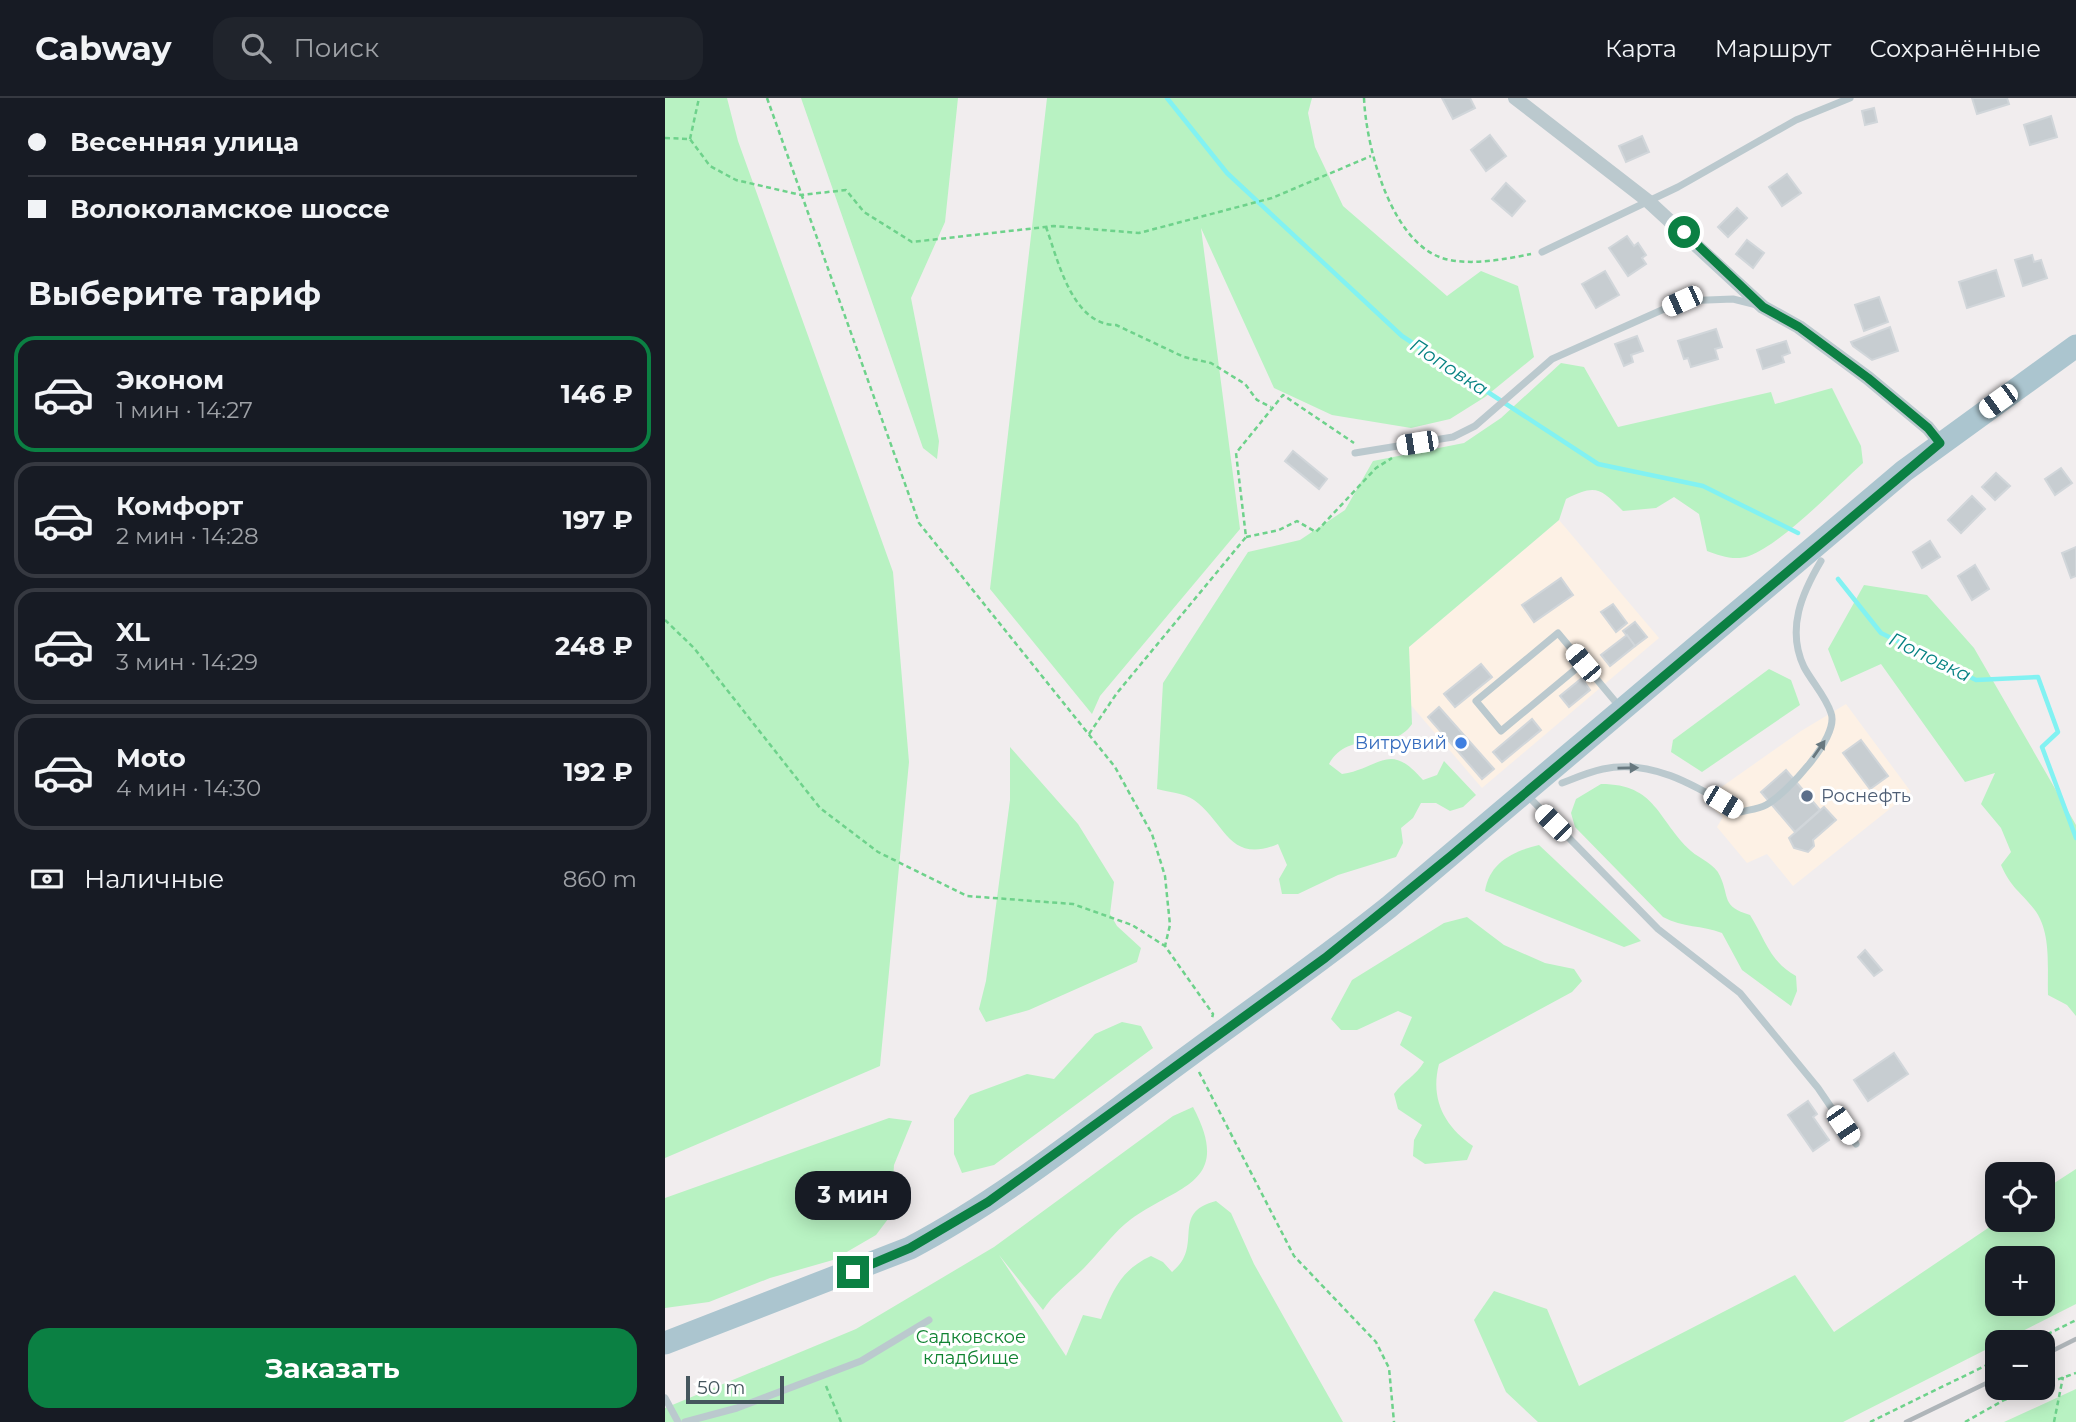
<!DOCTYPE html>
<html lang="ru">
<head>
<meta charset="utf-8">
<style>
	body { margin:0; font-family:Montserrat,sans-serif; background:#20242c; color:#f1f3f6; height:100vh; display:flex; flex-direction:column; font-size:26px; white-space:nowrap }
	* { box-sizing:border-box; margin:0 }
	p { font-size:23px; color:#9ea1a6 }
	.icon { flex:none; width:38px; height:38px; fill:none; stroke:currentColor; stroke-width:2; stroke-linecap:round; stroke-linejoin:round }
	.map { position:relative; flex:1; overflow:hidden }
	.sheet { display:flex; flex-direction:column; background:#171b24; width:665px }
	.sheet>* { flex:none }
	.hud { display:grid; align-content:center; height:154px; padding:0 28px; background:#171b24 }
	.fabs { position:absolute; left:1320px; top:1064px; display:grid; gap:14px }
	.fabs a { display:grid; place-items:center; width:70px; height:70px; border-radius:14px; background:#171b24; box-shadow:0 4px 18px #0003; font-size:35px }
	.scale { position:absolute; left:21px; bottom:18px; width:98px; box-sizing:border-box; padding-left:7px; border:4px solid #45565d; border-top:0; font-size:19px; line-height:24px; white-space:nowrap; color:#45565d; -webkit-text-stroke:5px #fff; paint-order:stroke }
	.end { position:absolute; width:32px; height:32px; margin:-16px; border:9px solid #0b8043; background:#fff; box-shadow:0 0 0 4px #fff }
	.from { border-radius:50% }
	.bubble { position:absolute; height:49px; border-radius:21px; background:#171b24; box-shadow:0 4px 18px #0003; font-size:23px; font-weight:700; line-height:49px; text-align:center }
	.car { position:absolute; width:21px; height:42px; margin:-21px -10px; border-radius:9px; box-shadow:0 0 5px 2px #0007; background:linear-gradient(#fff 24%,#345 0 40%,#fff 0 76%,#345 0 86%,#fff 0) }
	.hud b { display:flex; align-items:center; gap:24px; height:66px; font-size:26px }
	.hud b+b { border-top:2px solid #363941 }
	.hud i { width:18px; height:18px; background:#f1f3f6 }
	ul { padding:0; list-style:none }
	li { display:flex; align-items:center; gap:21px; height:116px; margin:0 14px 10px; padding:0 14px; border:4px solid #363941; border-radius:21px }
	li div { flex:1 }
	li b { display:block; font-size:26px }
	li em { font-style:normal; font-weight:700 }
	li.current { border-color:#0b8043 }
	li>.icon { width:63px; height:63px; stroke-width:1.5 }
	h2 { padding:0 28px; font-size:32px; line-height:84px }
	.pay { display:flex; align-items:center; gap:18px; height:77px; padding:0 28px; font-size:26px }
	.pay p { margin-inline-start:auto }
	.action { display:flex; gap:14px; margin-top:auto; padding:14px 28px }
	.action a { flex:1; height:80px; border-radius:21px; background:#0b8043; color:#fff; font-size:28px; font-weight:700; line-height:80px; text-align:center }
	header { display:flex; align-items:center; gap:42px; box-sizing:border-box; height:98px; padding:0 35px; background:#171b24; border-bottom:2px solid #363941 }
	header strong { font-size:33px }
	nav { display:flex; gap:38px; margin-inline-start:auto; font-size:24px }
	.search { width:490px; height:63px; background:#20242c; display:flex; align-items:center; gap:18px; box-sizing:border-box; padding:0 24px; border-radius:21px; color:#9ea1a6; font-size:26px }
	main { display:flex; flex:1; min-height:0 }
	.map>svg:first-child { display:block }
	.commercial { fill:#fdf1e5 }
	.green { fill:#b8f2c2; fill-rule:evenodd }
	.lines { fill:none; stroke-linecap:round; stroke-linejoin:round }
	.stream { stroke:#82f2f2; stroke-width:4.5 }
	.building { fill:#c7cdd1; stroke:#d1d6da; stroke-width:2 }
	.path { stroke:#6ed28b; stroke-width:2.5; stroke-dasharray:5 3.5; stroke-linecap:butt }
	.service { stroke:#bbc9ce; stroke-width:7 }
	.minor { stroke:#bbc9ce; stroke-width:14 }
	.primary { stroke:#abc5cf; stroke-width:23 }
	.rail { stroke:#afb5b9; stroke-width:4.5 }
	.oneway { fill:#68787f }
	.route { stroke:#0b8043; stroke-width:9 }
	.shop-dot { fill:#3f7fe0; stroke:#fff; stroke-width:2.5 }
	.service-dot { fill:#5c6f8a; stroke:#fff; stroke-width:2.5 }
	.labels { text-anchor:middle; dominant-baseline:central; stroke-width:6; stroke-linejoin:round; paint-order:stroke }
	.shop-label { font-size:18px; fill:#366cbe; stroke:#fff; text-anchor:end }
	.service-label { font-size:18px; fill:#4e5e75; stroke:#fff; text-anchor:start }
	.park-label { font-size:18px; fill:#108331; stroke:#fff }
	.water-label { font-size:19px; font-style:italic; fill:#068282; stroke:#fff }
</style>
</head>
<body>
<header>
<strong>Cabway</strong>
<div class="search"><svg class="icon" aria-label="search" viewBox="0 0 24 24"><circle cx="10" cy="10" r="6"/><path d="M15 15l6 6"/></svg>Поиск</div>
<nav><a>Карта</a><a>Маршрут</a><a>Сохранённые</a></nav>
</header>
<main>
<section class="sheet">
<div class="hud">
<b><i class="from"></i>Весенняя улица</b>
<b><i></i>Волоколамское шоссе</b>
</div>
<h2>Выберите тариф</h2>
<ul>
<li class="current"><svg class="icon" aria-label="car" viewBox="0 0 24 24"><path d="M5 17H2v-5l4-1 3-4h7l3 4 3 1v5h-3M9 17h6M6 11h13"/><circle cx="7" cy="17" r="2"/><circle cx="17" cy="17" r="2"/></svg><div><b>Эконом</b><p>1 мин · 14:27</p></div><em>146 ₽</em></li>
<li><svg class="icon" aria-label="car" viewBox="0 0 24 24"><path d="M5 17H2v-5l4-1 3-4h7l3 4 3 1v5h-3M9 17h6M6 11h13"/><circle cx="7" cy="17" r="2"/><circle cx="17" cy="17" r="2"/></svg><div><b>Комфорт</b><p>2 мин · 14:28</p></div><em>197 ₽</em></li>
<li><svg class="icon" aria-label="car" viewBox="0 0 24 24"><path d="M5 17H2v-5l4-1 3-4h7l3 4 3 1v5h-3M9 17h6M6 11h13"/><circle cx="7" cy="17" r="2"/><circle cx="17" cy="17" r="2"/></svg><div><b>XL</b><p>3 мин · 14:29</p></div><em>248 ₽</em></li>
<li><svg class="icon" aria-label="car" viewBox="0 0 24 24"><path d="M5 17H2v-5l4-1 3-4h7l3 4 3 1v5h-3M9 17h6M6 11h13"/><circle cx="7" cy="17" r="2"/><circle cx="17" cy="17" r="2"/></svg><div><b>Moto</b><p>4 мин · 14:30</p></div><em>192 ₽</em></li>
</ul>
<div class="pay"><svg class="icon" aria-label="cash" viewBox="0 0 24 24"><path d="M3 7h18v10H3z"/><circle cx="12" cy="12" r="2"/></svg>Наличные<p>860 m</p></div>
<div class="action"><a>Заказать</a></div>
</section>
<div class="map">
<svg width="1411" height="1324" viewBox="0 0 1411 1324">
	<rect width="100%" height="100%" fill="#f1edee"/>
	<g class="commercial">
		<path d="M894 422 994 540 817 690 745 606 744 549Z"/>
		<path d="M1181 606 1246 694 1128 788 1102 756 1082 765 1052 729 1058 719 1038 702 1136 633Z"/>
	</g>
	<g class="green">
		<path d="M0 0H62L73 43 228 474 244 664 215 968 0 1060Z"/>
		<path d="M136 0H293L280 124 246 200 274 343 272 361 258 350Z"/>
		<path d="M382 0H647L643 15 650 49 678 108 782 198 816 173 853 188 869 259 820 299 785 321 746 330 667 317 609 290 536 130 575 431 435 598 427 616 325 491Z"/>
		<path d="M896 265 919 269 953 329 1106 294 1110 306 1167 290 1196 348 1198 365C1170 390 1118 445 1084 458 1070 463 1055 458 1042 453L1034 416 1009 399 991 410 958 413C935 390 931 386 901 401L894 422 744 549 747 626C726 657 685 629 664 666L677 676C717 670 723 642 758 682L772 677 779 663 811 697 798 709 785 713 771 705H756L748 720 736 730 738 745 731 759 673 777 633 796H617L614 781 622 767 613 746C564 767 560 724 529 702 520 695 502 694 492 691L498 585 583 454 635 442 680 412 708 363 799 345 836 320Z"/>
		<path d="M1199 487 1262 497 1309 550 1411 727V918L1402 907 1383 897C1382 870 1387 834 1369 811 1355 793 1346 790 1336 767L1346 754 1336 730 1316 706 1330 675 1300 684 1216 566 1176 584 1163 551Z"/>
		<path d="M1104 571 1126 582 1135 607 1037 674 1006 654 1008 642Z"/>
		<path d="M345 649 413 726 449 784 445 816 452 828 476 850 472 864 364 912 321 924 314 911 321 883 345 702Z"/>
		<path d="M936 686C992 686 992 722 1026 753 1035 761 1050 766 1055 778 1065 800 1056 808 1085 817 1100 841 1105 864 1131 878L1132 893 1126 908 1077 872 1057 835C1037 827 1018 830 998 819L910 729 906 715 911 701Z"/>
		<path d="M874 747 976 843 959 849 820 793C824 765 848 753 874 747Z"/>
		<path d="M802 819 839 847 880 865 909 871 917 883 907 894 774 966C765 1001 779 1028 808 1048L802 1062 760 1066 748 1058 749 1042 757 1027 733 1011 729 996C738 983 751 978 759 964L735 947 747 919 733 913 692 932H676L666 921 687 882 779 825Z"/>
		<path d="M457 924 476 928 488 950 329 1067 297 1075 289 1056V1021L305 997 362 976 389 981 430 936Z"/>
		<path d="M528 1009C571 1090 506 1087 460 1126 445 1139 433 1156 419 1170 404 1185 389 1195 378 1212L334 1157 401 1258 418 1217 436 1221C448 1192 456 1172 486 1158L498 1164 507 1174C540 1148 504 1115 551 1103L566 1115 589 1166 678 1324H0V1310L191 1231 329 1149 508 1018Z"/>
		<path d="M224 1020 247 1023 229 1067 228 1082 234 1097 229 1113 211 1137 168 1162 105 1180 44 1204 0 1210V1100Z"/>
		<path d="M1411 1071V1206L1178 1324H873L841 1294 809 1222 829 1193 882 1211 914 1288 1130 1177 1169 1234 1335 1122H1377V1093ZM1332 1160H1377V1206H1332Z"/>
		<path d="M1411 1291V1324H1339Z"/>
	</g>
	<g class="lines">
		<g class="stream">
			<path d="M502 0 562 75 737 238 933 366 1038 388 1133 435"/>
			<path d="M1173 481 1216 535 1311 582 1373 579 1393 634 1377 649 1411 740"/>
		</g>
	</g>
	<g class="building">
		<path d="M777 0H805L810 10 788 21Z"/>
		<path d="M1307 0H1342L1344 6 1312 16Z"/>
		<path d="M1209 10 1212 24 1200 27 1197 13Z"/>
		<path d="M1386 18 1392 39 1365 47 1359 27Z"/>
		<path d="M825 37 841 58 821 73 806 52Z"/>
		<path d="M977 38 984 54 961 64 954 48Z"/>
		<path d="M1122 76 1136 95 1117 108 1104 89Z"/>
		<path d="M841 85 860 103 847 118 827 101Z"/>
		<path d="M1072 110 1082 120 1063 139 1053 129Z"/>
		<path d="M962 138 969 148 973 145 981 157 977 160 981 166 963 178 944 150Z"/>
		<path d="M1082 142 1099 155 1088 170 1071 156Z"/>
		<path d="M1367 157 1369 164 1376 162 1382 180 1358 188 1350 162Z"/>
		<path d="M1331 172 1339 198 1302 210 1294 184Z"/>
		<path d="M940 173 954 197 931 210 917 186Z"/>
		<path d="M1214 199 1223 224 1199 233 1190 207Z"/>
		<path d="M1225 229 1233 253 1207 262 1188 248 1186 244Z"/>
		<path d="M1051 231 1057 249 1050 251 1053 261 1026 269 1023 260 1019 261 1013 243Z"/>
		<path d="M972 238 978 253 966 257 968 264 959 268 950 246Z"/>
		<path d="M1121 243 1125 255 1117 258 1119 264 1098 271 1092 252Z"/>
		<path d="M628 353 662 381 654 391 620 363Z"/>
		<path d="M1396 370 1407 385 1390 397 1380 381Z"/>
		<path d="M1331 375 1345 388 1330 402 1317 389Z"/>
		<path d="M1307 398 1320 411 1296 435 1283 422Z"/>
		<path d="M1265 443 1275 459 1257 470 1248 454Z"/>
		<path d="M1411 449V478L1406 480 1397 455Z"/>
		<path d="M1310 467 1324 491 1307 502 1293 478Z"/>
		<path d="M896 480 908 497 869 524 857 507Z"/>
		<path d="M948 506 962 525 951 534 936 514Z"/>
		<path d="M970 524 982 539 970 548 958 533Z"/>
		<path d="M962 537 970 548 945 568 936 557Z"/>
		<path d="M816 566 827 579 790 609 779 596Z"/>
		<path d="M917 580 925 592 904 609 895 598Z"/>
		<path d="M774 609 829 671 817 681 763 619Z"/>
		<path d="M867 621 876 632 837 664 828 654Z"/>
		<path d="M1196 642 1223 678 1205 691 1178 655Z"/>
		<path d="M1121 672 1155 712 1130 734 1096 694Z"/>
		<path d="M1159 709 1171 722 1148 742 1149 748 1143 754 1129 750 1124 740Z"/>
		<path d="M1200 852 1217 872 1209 878 1193 859Z"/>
		<path d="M1229 955 1243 976 1203 1003 1189 982Z"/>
		<path d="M1143 1003 1152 1016 1148 1019 1164 1042 1148 1053 1123 1017Z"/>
	</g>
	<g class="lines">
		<g class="path">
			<path d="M102 0 254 425 450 669 487 736 500 778 505 827 500 848"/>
			<path d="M699 0C701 49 727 152 785 162 811 167 841 161 866 156"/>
			<path d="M0 40 25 41 45 68 71 82 136 97 181 92 199 114 247 144 389 128 474 135 607 100 706 58"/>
			<path d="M25 41 34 0"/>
			<path d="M381 129C393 162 407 227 451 227L519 259 546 265 580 286 592 302 606 309"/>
			<path d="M581 439 614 432 632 423 651 434 711 370 727 360"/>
			<path d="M0 522 29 550 155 710 213 754 302 798 408 806 467 827 500 848 548 916 547 920"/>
			<path d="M424 636 452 595 581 439 571 355 618 297 689 345"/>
			<path d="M534 974 629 1158 711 1244 724 1270 729 1324"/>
			<path d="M1367 1244 1411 1222"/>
			<path d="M1377 1287 1411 1275"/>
			<path d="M161 1288 176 1324"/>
			<path d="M1205 1324 1332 1262"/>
			<path d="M1300 1324 1339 1302 1371 1290"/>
			<path d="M1389 1324 1398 1279"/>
		</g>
		<g class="service">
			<path d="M877 154 1013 89 1131 22 1185 0"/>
			<path d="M690 355 788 339 810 328 887 261 1017 203 1068 201 1092 207"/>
			<path d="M918 565 836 633 811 603 893 535 954 608"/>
			<path d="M897 685C910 680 924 674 938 671 988 660 1034 690 1075 714 1083 712 1094 711 1101 707 1121 696 1175 639 1166 615 1161 599 1147 584 1139 569 1121 531 1137 495 1156 463"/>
			<path d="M862 697 993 831 1075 895 1153 990 1191 1046"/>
			<path d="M0 1300 13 1324"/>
			<path d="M20 1324 72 1310 196 1263 264 1222"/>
		</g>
		<path class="minor" d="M850 0 983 103 1098 209 1134 229 1203 280 1263 330 1275 345"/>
		<path class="primary" d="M0 1245 245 1150C334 1103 413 1040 494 980 570 923 649 869 724 809L1239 373 1411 248"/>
		<g class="rail">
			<path d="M1377 1258 1411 1241"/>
			<path d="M1241 1324 1332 1280"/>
		</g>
	</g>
	<defs><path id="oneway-solid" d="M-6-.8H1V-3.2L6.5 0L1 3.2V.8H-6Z" transform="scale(1.75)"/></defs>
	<g class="oneway">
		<use href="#oneway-solid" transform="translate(1154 651) rotate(-55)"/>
		<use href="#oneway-solid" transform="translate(963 670) rotate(-1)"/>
	</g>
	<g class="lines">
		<path class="route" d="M188 1174 245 1150 323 1104 660 860 787 757 1275 345 1263 330 1203 280 1134 229 1098 209 1019 134"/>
	</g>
	<circle class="shop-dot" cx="796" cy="645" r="7"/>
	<circle class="service-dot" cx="1142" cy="698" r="7"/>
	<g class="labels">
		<g class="shop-label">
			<text x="782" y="645">Витрувий</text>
		</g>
		<g class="service-label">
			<text x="1156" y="698">Роснефть</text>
		</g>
		<g class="park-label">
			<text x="306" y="1239">Садковское<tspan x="306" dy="21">кладбище</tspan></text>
		</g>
		<g class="water-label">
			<text transform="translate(784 269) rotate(33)">Поповка</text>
			<text transform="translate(1265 559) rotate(26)">Поповка</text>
		</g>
	</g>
</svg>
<div class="fabs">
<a><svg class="icon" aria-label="locate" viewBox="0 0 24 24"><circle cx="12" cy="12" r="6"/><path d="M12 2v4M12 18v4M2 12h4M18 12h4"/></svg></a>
<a>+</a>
<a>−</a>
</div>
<div class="scale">50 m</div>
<i class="end from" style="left:1019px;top:134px"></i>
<i class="end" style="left:188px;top:1174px"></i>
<div class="bubble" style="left:130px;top:1073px;width:116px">3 мин</div>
<i class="car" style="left:1017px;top:203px;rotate:246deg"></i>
<i class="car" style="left:1333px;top:303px;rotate:234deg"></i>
<i class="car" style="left:752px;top:345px;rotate:261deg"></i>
<i class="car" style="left:918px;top:565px;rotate:320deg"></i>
<i class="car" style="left:1058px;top:704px;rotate:121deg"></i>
<i class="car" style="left:888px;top:725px;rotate:315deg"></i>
<i class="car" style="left:1178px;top:1027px;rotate:146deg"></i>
</div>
</main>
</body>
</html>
